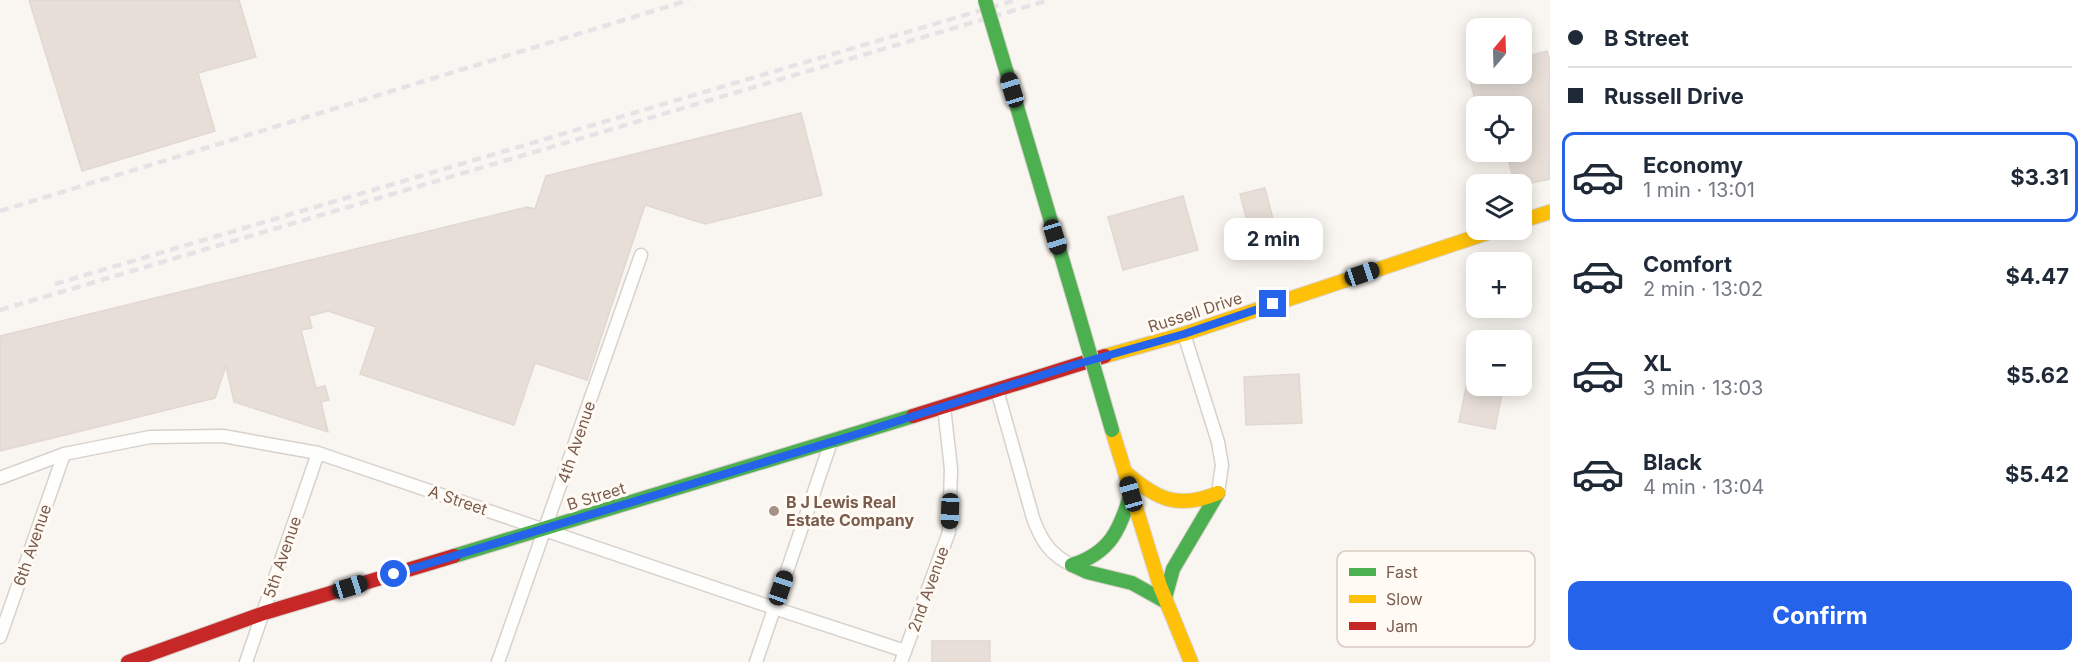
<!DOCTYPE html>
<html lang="en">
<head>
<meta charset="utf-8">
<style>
	body { margin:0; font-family:Inter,sans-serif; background:#f2f2f3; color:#1f2937; height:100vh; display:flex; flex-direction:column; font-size:22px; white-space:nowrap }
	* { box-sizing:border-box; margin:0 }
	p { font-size:20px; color:#747a83 }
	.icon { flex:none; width:33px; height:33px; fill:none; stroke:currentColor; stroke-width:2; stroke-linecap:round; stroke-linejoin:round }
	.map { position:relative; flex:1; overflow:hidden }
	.side { display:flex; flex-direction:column; background:#fff; width:540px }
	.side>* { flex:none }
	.top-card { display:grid; align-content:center; height:132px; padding:0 18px; background:#fff }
	.needle { width:39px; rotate:19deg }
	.buttons { position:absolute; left:1466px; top:18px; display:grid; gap:12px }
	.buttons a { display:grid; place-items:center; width:66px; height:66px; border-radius:12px; background:#fff; box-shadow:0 3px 15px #0003; font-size:30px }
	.end { position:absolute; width:27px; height:27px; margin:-14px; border:8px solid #2563eb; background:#fff; box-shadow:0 0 0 3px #fff }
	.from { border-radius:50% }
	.bubble { position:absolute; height:42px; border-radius:12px; background:#fff; box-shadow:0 3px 15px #0003; font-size:20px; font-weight:700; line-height:42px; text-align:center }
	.car { position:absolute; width:18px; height:36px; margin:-18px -9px; border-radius:8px; box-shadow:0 0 4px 2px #0007; background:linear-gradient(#222 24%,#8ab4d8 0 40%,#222 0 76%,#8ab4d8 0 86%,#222 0) }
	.top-card b { display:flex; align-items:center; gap:21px; height:57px; font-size:22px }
	.top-card b+b { border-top:2px solid #e0e1e3 }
	.top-card i { width:15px; height:15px; background:#1f2937 }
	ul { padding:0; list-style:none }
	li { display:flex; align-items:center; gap:18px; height:90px; margin:0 12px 9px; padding:0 6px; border:3px solid transparent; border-radius:12px }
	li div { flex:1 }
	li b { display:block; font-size:22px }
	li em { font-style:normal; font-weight:700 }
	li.current { border-color:#2563eb }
	li>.icon { width:54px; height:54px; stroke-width:1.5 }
	.action { display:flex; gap:12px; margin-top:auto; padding:12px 18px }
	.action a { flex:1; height:69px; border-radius:12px; background:#2563eb; color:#fff; font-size:24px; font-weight:700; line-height:69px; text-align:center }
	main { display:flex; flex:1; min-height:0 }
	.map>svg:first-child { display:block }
	.building { fill:#e6ded7; stroke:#e2d8d2; stroke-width:1.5 }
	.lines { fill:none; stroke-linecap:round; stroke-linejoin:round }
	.street-casing { stroke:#d7d1cb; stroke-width:15 }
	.fast-casing { stroke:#d9d2cb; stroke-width:16 }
	.slow-casing { stroke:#d9d2cb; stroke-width:16 }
	.jam-casing { stroke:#d9d2cb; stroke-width:16 }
	.street { stroke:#fefefd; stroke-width:12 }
	.fast { stroke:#4caf50; stroke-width:14 }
	.slow { stroke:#ffc107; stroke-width:14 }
	.jam { stroke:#c62828; stroke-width:14 }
	.rail { stroke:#e6e3e7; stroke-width:4.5; stroke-dasharray:9 6; stroke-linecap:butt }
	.fast-bridge-casing { stroke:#d9d2cb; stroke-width:16; stroke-linecap:butt }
	.fast-bridge { stroke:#4caf50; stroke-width:14 }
	.route { stroke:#2563eb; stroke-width:8 }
	.poi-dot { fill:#a69286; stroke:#fffaf3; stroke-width:2 }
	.labels { text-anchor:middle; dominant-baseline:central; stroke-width:6; stroke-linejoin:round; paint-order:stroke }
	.street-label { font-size:16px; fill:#7a5c4d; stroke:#fffaf3 }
	.poi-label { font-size:16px; font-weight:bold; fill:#7a5c4d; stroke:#fffaf3; text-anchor:start }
	.key { fill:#fffaf3; stroke:#d7cbc1; stroke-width:1.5 }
	.key-label { font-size:16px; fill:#7a5c4d }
</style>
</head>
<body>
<main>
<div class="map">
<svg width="1550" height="662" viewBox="0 0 1550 662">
	<rect width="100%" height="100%" fill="#f9f5f0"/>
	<g class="building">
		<path d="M29 0H239L256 57 198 73 215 131 82 171Z"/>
		<path d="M1547 51 1550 62V179L1527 184H1515L1506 152H1521V132L1532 129 1526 106H1477L1468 74H1521V58Z"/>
		<path d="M801 113 822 195 705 224 645 205 587 380 535 363 514 425 360 374 376 327 328 311 309 316 312 328 301 330 316 388 325 386 329 400 321 402 328 432 234 402 226 366 215 398 0 451V336L527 207 535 209 546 176Z"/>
		<path d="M1265 188 1281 250 1256 256 1240 194Z"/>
		<path d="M1183 196 1198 250 1123 270 1108 217Z"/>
		<path d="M1299 374 1302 423 1246 425 1244 377Z"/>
		<path d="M1467 382 1476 384V386L1503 389 1495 429 1459 422Z"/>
		<rect x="932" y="641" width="58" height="21"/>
	</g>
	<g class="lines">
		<defs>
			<g id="street">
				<path d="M1184 334 1218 442 1222 465 1218 493"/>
				<path d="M997 390 1033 518C1041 540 1050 555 1072 565"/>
				<path d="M0 478 64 454 150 437 223 436 318 453 774 608 905 651"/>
				<path d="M0 637 64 454"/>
				<path d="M246 662 318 453"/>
				<path d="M498 662 641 255"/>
				<path d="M756 662 831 442"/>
				<path d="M901 662 949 532 951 469 944 407"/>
			</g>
			<g id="fast">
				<path d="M1012 90 1074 299"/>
				<path d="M454 556 913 416"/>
				<path d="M1072 565 1087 572 1132 583 1166 602"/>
				<path d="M1072 565C1110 553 1120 530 1131 493"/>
				<path d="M1165 598 1173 569 1218 493"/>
			</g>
			<g id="slow">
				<path d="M1521 221 1550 212"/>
				<path d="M1105 356 1184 334 1496 230"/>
				<path d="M1112 430 1160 586 1191 662"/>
				<path d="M1125 472C1156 499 1178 510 1218 493"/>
			</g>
			<g id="jam">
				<path d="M913 416 1105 356"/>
				<path d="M128 662 264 613 454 556"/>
			</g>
		</defs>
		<use href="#street" class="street-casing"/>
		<use href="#fast" class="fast-casing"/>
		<use href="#slow" class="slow-casing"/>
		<use href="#jam" class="jam-casing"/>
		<use href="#street" class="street"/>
		<use href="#fast" class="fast"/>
		<use href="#slow" class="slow"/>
		<use href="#jam" class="jam"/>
		<g class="rail">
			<path d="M0 211 689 0"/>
			<path d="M55 284 1016 0"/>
			<path d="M0 310 1049 0"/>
		</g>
		<defs>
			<g id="fast-bridge">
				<path d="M985 0 1012 90"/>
				<path d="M1074 299 1112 430"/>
			</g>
		</defs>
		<use href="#fast-bridge" class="fast-bridge-casing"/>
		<use href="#fast-bridge" class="fast-bridge"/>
	</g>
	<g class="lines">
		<path class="route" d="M394 574 854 435 1074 365 1184 334 1273 304"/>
	</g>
	<circle class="poi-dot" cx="774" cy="511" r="6"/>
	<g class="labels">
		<g class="street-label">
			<text transform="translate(1195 312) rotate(-18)">Russell Drive</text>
			<text transform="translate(576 442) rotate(-71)">4th Avenue</text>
			<text transform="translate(596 496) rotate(-17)">B Street</text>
			<text transform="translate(458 500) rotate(19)">A Street</text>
			<text transform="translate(32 545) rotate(-71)">6th Avenue</text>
			<text transform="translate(282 557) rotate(-71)">5th Avenue</text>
			<text transform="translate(928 589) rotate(-70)">2nd Avenue</text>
		</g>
		<g class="poi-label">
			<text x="786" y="502">B J Lewis Real<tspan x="786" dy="18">Estate Company</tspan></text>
		</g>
	</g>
	<rect x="1337" y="551" width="198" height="96" rx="9" class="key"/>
	<rect x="1349" y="568" width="27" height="8" fill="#4caf50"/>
	<rect x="1349" y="595" width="27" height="8" fill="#ffc107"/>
	<rect x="1349" y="622" width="27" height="8" fill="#c62828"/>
	<g class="key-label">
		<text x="1386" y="578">Fast</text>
		<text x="1386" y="605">Slow</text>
		<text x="1386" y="632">Jam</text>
	</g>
</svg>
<div class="buttons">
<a><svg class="needle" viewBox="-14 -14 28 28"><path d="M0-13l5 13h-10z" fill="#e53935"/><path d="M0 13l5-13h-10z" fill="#747a83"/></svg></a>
<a><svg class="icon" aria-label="locate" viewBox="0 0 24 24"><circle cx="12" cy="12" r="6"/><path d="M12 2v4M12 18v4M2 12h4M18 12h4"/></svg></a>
<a><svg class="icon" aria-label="layers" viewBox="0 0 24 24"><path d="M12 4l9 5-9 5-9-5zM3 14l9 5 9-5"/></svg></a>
<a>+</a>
<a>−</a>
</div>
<i class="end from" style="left:394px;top:574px"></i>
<i class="end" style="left:1273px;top:304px"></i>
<div class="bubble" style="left:1224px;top:218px;width:99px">2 min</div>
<i class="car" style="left:1012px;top:90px;rotate:343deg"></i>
<i class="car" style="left:1055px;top:237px;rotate:163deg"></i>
<i class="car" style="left:1362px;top:274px;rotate:71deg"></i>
<i class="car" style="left:1131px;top:494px;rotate:344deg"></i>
<i class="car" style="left:950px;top:511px;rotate:182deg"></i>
<i class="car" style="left:350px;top:587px;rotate:73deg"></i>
<i class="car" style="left:781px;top:588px;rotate:19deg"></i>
</div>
<section class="side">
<div class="top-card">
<b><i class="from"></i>B Street</b>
<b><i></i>Russell Drive</b>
</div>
<ul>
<li class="current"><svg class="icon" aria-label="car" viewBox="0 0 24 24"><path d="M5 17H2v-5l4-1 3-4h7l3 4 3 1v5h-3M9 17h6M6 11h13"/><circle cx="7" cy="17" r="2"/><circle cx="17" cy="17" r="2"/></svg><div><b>Economy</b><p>1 min · 13:01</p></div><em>$3.31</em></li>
<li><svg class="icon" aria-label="car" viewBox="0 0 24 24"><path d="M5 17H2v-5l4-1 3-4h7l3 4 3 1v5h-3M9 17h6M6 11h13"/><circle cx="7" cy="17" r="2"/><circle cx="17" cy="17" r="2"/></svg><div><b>Comfort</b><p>2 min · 13:02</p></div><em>$4.47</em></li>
<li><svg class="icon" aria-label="car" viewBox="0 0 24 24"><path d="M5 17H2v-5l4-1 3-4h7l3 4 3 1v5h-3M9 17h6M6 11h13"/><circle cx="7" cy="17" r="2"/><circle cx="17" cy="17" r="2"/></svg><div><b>XL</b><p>3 min · 13:03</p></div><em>$5.62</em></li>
<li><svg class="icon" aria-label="car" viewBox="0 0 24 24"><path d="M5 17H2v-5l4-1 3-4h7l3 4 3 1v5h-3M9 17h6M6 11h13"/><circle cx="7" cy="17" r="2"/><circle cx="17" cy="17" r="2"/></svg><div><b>Black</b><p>4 min · 13:04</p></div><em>$5.42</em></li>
</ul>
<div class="action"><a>Confirm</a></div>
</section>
</main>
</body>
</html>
